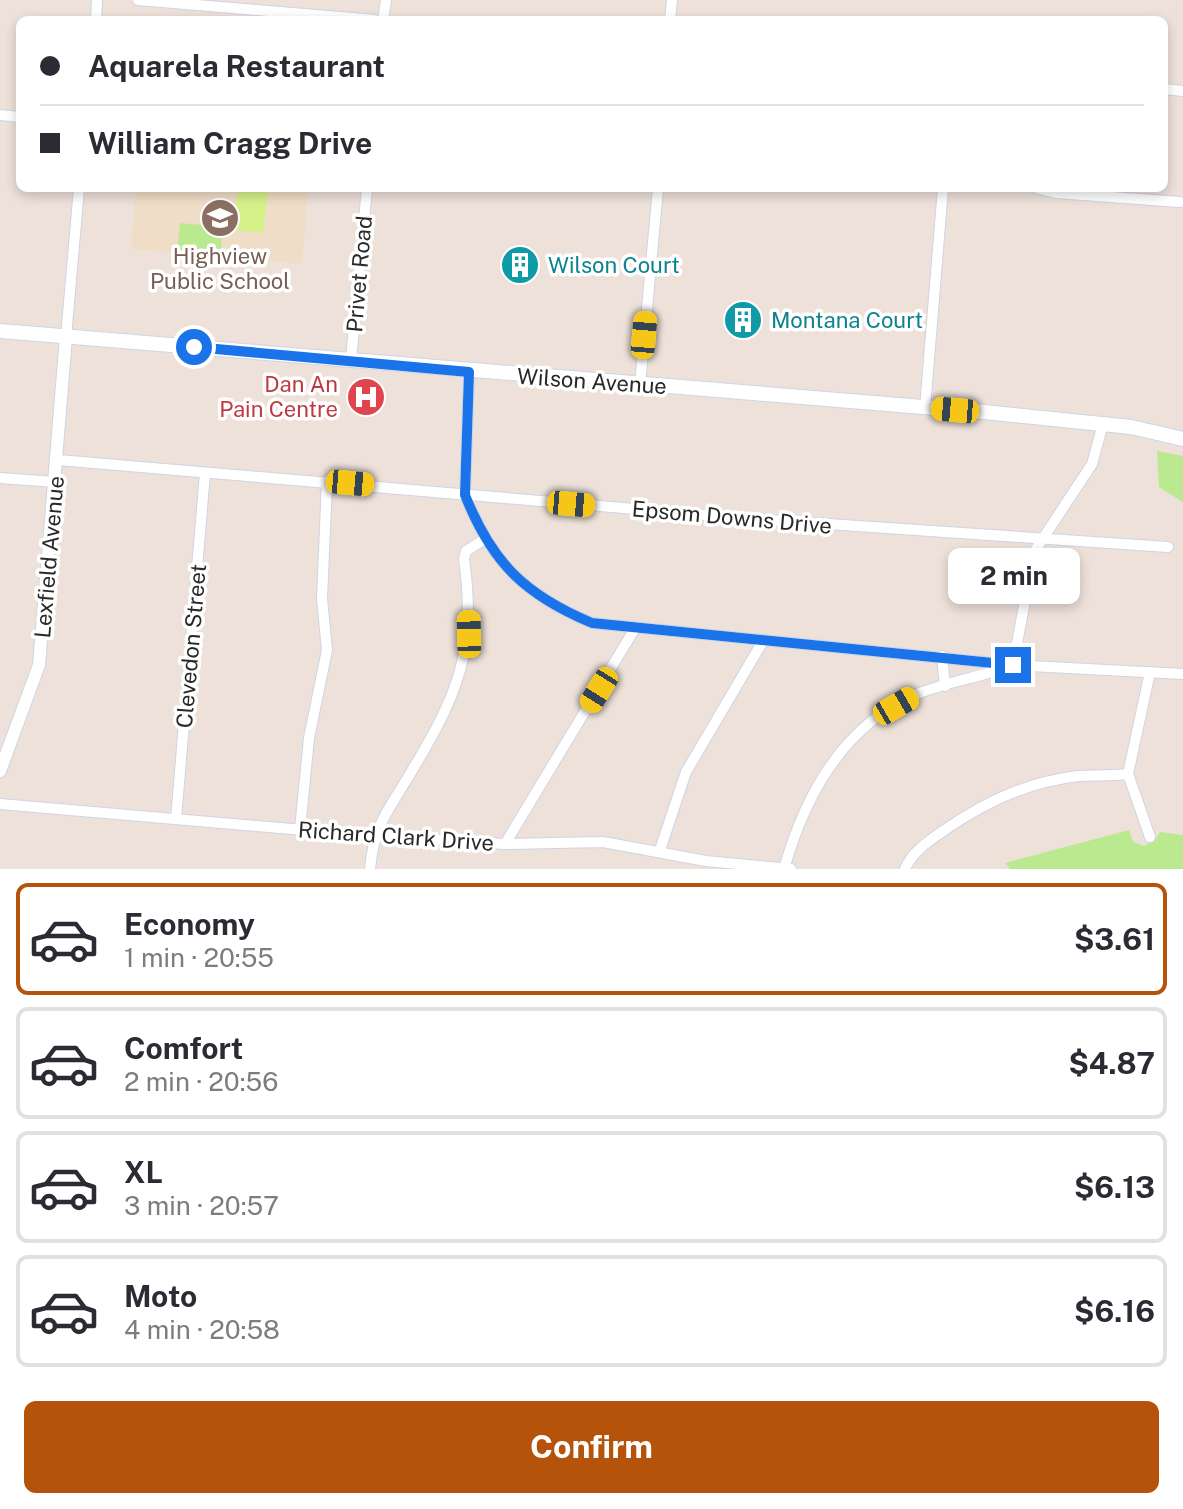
<!DOCTYPE html>
<html lang="en">
<head>
<meta charset="utf-8">
<style>
	body { margin:0; font-family:"Public Sans",sans-serif; background:#f7f7f7; color:#2b2b33; height:100vh; display:flex; flex-direction:column; font-size:30px; white-space:nowrap }
	* { box-sizing:border-box; margin:0 }
	p { font-size:26px; color:#7c7c81 }
	.icon { flex:none; width:44px; height:44px; fill:none; stroke:currentColor; stroke-width:2; stroke-linecap:round; stroke-linejoin:round }
	.map { position:relative; height:869px; overflow:hidden }
	.drawer { display:flex; flex-direction:column; background:#fff; flex:1 }
	.drawer>* { flex:none }
	.guide { position:absolute; left:16px; top:16px; width:1152px; height:176px; border-radius:12px; box-shadow:0 4px 12px #0003; display:grid; align-content:center; height:176px; padding:0 24px; background:#fff }
	.end { position:absolute; width:36px; height:36px; margin:-18px; border:10px solid #1a73e8; background:#fff; box-shadow:0 0 0 4px #fff }
	.from { border-radius:50% }
	.bubble { position:absolute; height:56px; border-radius:12px; background:#fff; box-shadow:0 4px 12px #0003; font-size:26px; font-weight:700; line-height:56px; text-align:center }
	.car { position:absolute; width:24px; height:48px; margin:-24px -12px; border-radius:10px; box-shadow:0 0 6px 2px #0007; background:linear-gradient(#f5c518 24%,#345 0 40%,#f5c518 0 76%,#345 0 86%,#f5c518 0) }
	.guide b { display:flex; align-items:center; gap:28px; height:76px; font-size:30px }
	.guide b+b { border-top:2px solid #e1e1e2 }
	.guide i { width:20px; height:20px; background:#2b2b33 }
	ul { padding:14px 0 0; list-style:none }
	li { display:flex; align-items:center; gap:24px; height:112px; margin:0 16px 12px; padding:0 8px; border:4px solid #e1e1e2; border-radius:12px }
	li div { flex:1 }
	li b { display:block; font-size:30px }
	li em { font-style:normal; font-weight:700 }
	li.on { border-color:#b45309 }
	li>.icon { width:72px; height:72px; stroke-width:1.5 }
	.primary-button { display:flex; gap:16px; margin-top:auto; padding:16px 24px }
	.primary-button a { flex:1; height:92px; border-radius:12px; background:#b45309; color:#fff; font-size:32px; font-weight:700; line-height:92px; text-align:center }
	.map>svg:first-child { display:block }
	.education { fill:#f0ddc7 }
	.green { fill:#bbe990 }
	.pitch { fill:#d5f28a }
	.lines { fill:none; stroke-linecap:round; stroke-linejoin:round }
	.minor-casing { stroke:#ced5e4; stroke-width:12 }
	.tertiary-casing { stroke:#ced5e4; stroke-width:14 }
	.secondary-casing { stroke:#ced5e4; stroke-width:16 }
	.minor { stroke:#fff; stroke-width:10 }
	.tertiary { stroke:#fff; stroke-width:12 }
	.secondary { stroke:#fff; stroke-width:14 }
	.route { stroke:#1a73e8; stroke-width:10 }
	.labels { text-anchor:middle; dominant-baseline:central; stroke-width:7; stroke-linejoin:round; paint-order:stroke }
	.education-label { font-size:22px; fill:#785e54; stroke:#fff }
	.culture-label { font-size:22px; fill:#0d838f; stroke:#fff; text-anchor:start }
	.street-label { font-size:22px; fill:#292929; stroke:#fff }
	.health-label { font-size:22px; fill:#be3a42; stroke:#fff; text-anchor:end }
</style>
</head>
<body>
<div class="map">
<svg width="1183" height="869" viewBox="0 0 1183 869">
	<rect width="100%" height="100%" fill="#ede1d9"/>
	<path class="education" d="M136 188H308L302 264 131 249Z"/>
	<g class="green">
		<path d="M180 223 223 227 220 255 177 250Z"/>
		<path d="M1157 451 1183 456V502L1159 487Z"/>
		<path d="M1129 830 1133 842 1144 846 1155 840 1160 832 1183 835V869H1010L1005 863Z"/>
	</g>
	<path class="pitch" d="M238 188H268L263 233 234 230Z"/>
	<g class="lines">
		<defs>
			<g id="minor">
				<path d="M138 0 375 20"/>
				<path d="M96 20 97 0"/>
				<path d="M383 20 386 0"/>
				<path d="M670 20 672 0"/>
				<path d="M1164 89 1183 91"/>
				<path d="M0 115 20 117"/>
				<path d="M1036 188 1056 193 1180 202"/>
				<path d="M66 337 79 188"/>
				<path d="M351 360 367 188"/>
				<path d="M469 372 465 495C492 563 525 595 592 623L1013 665 1183 674"/>
				<path d="M640 385 658 188"/>
				<path d="M925 408 943 188"/>
				<path d="M58 460 753 519 1168 547"/>
				<path d="M0 478 55 482"/>
				<path d="M942 656 945 686"/>
				<path d="M1013 665 1034 552 1092 464 1103 424"/>
				<path d="M1150 672 1128 774 1150 837"/>
				<path d="M0 804 373 836 505 844 603 842 706 861 791 869"/>
				<path d="M176 819 205 473"/>
				<path d="M300 829 309 738 327 650 322 599 327 481"/>
				<path d="M505 844 634 630"/>
				<path d="M660 850 686 772 763 641"/>
				<path d="M370 869C374 825 388 811 410 774 457 696 477 652 464 559L466 551 485 539"/>
				<path d="M784 869C805 795 843 725 917 694 947 682 981 677 1012 665"/>
				<path d="M905 869C913 850 932 839 949 827 989 800 1029 782 1078 776 1095 775 1111 776 1128 774"/>
			</g>
			<path id="tertiary" d="M0 771 39 665 66 337"/>
			<path id="secondary" d="M0 331 984 412 1131 427 1183 439"/>
		</defs>
		<use href="#minor" class="minor-casing"/>
		<use href="#tertiary" class="tertiary-casing"/>
		<use href="#secondary" class="secondary-casing"/>
		<use href="#minor" class="minor"/>
		<use href="#tertiary" class="tertiary"/>
		<use href="#secondary" class="secondary"/>
	</g>
	<g class="lines">
		<path class="route" d="M194 347 469 372 465 495C492 563 525 595 592 623L1013 665"/>
	</g>
	<defs>
		<symbol id="school-disc" viewBox="-11 -11 22 22"><circle r="9.5" fill="#8d6e63" stroke="#fff"/><path d="M0-5L7-2L0 1L-7-2ZM-4 1L0 2.5L4 1V4Q0 6-4 4Z" fill="#fff"/></symbol>
		<symbol id="building-disc" viewBox="-11 -11 22 22"><circle r="9.5" fill="#0f9aa8" stroke="#fff"/><path d="M-4-6H4V6H1V3H-1V6H-4ZM-2.5-4.3h1.7v1.8h-1.7ZM.8-4.3h1.7v1.8H.8ZM-2.5-1h1.7V.8h-1.7ZM.8-1h1.7V.8H.8Z" fill="#fff"/></symbol>
		<symbol id="hospital-disc" viewBox="-11 -11 22 22"><circle r="9.5" fill="#e0444e" stroke="#fff"/><path d="M-5-5h3v3.5h4V-5h3V5h-3V1.5h-4V5h-3Z" fill="#fff"/></symbol>
	</defs>
	<g fill-rule="evenodd">
		<use href="#school-disc" x="198" y="196" width="44" height="44"/>
		<use href="#building-disc" x="498" y="243" width="44" height="44"/>
		<use href="#building-disc" x="721" y="298" width="44" height="44"/>
		<use href="#hospital-disc" x="344" y="375" width="44" height="44"/>
	</g>
	<g class="labels">
		<g class="education-label">
			<text x="220" y="256">Highview<tspan x="220" dy="25">Public School</tspan></text>
		</g>
		<g class="culture-label">
			<text x="548" y="265">Wilson Court</text>
			<text x="771" y="320">Montana Court</text>
		</g>
		<g class="street-label">
			<text transform="translate(359 274) rotate(-85)">Privet Road</text>
			<text transform="translate(592 381) rotate(4)">Wilson Avenue</text>
			<text transform="translate(732 517) rotate(5)">Epsom Downs Drive</text>
			<text transform="translate(49 557) rotate(-85)">Lexfield Avenue</text>
			<text transform="translate(191 646) rotate(-85)">Clevedon Street</text>
			<text transform="translate(396 836) rotate(4)">Richard Clark Drive</text>
		</g>
		<g class="health-label">
			<text x="338" y="384">Dan An<tspan x="338" dy="25">Pain Centre</tspan></text>
		</g>
	</g>
</svg>
<i class="end from" style="left:194px;top:347px"></i>
<i class="end" style="left:1013px;top:665px"></i>
<div class="bubble" style="left:948px;top:548px;width:132px">2 min</div>
<i class="car" style="left:644px;top:335px;rotate:5deg"></i>
<i class="car" style="left:955px;top:410px;rotate:275deg"></i>
<i class="car" style="left:350px;top:483px;rotate:95deg"></i>
<i class="car" style="left:571px;top:504px;rotate:95deg"></i>
<i class="car" style="left:469px;top:634px;rotate:359deg"></i>
<i class="car" style="left:599px;top:690px;rotate:212deg"></i>
<i class="car" style="left:896px;top:706px;rotate:60deg"></i>
<div class="guide">
<b><i class="from"></i>Aquarela Restaurant</b>
<b><i></i>William Cragg Drive</b>
</div>
</div>
<section class="drawer">
<ul>
<li class="on"><svg class="icon" aria-label="car" viewBox="0 0 24 24"><path d="M5 17H2v-5l4-1 3-4h7l3 4 3 1v5h-3M9 17h6M6 11h13"/><circle cx="7" cy="17" r="2"/><circle cx="17" cy="17" r="2"/></svg><div><b>Economy</b><p>1 min · 20:55</p></div><em>$3.61</em></li>
<li><svg class="icon" aria-label="car" viewBox="0 0 24 24"><path d="M5 17H2v-5l4-1 3-4h7l3 4 3 1v5h-3M9 17h6M6 11h13"/><circle cx="7" cy="17" r="2"/><circle cx="17" cy="17" r="2"/></svg><div><b>Comfort</b><p>2 min · 20:56</p></div><em>$4.87</em></li>
<li><svg class="icon" aria-label="car" viewBox="0 0 24 24"><path d="M5 17H2v-5l4-1 3-4h7l3 4 3 1v5h-3M9 17h6M6 11h13"/><circle cx="7" cy="17" r="2"/><circle cx="17" cy="17" r="2"/></svg><div><b>XL</b><p>3 min · 20:57</p></div><em>$6.13</em></li>
<li><svg class="icon" aria-label="car" viewBox="0 0 24 24"><path d="M5 17H2v-5l4-1 3-4h7l3 4 3 1v5h-3M9 17h6M6 11h13"/><circle cx="7" cy="17" r="2"/><circle cx="17" cy="17" r="2"/></svg><div><b>Moto</b><p>4 min · 20:58</p></div><em>$6.16</em></li>
</ul>
<div class="primary-button"><a>Confirm</a></div>
</section>
</body>
</html>
